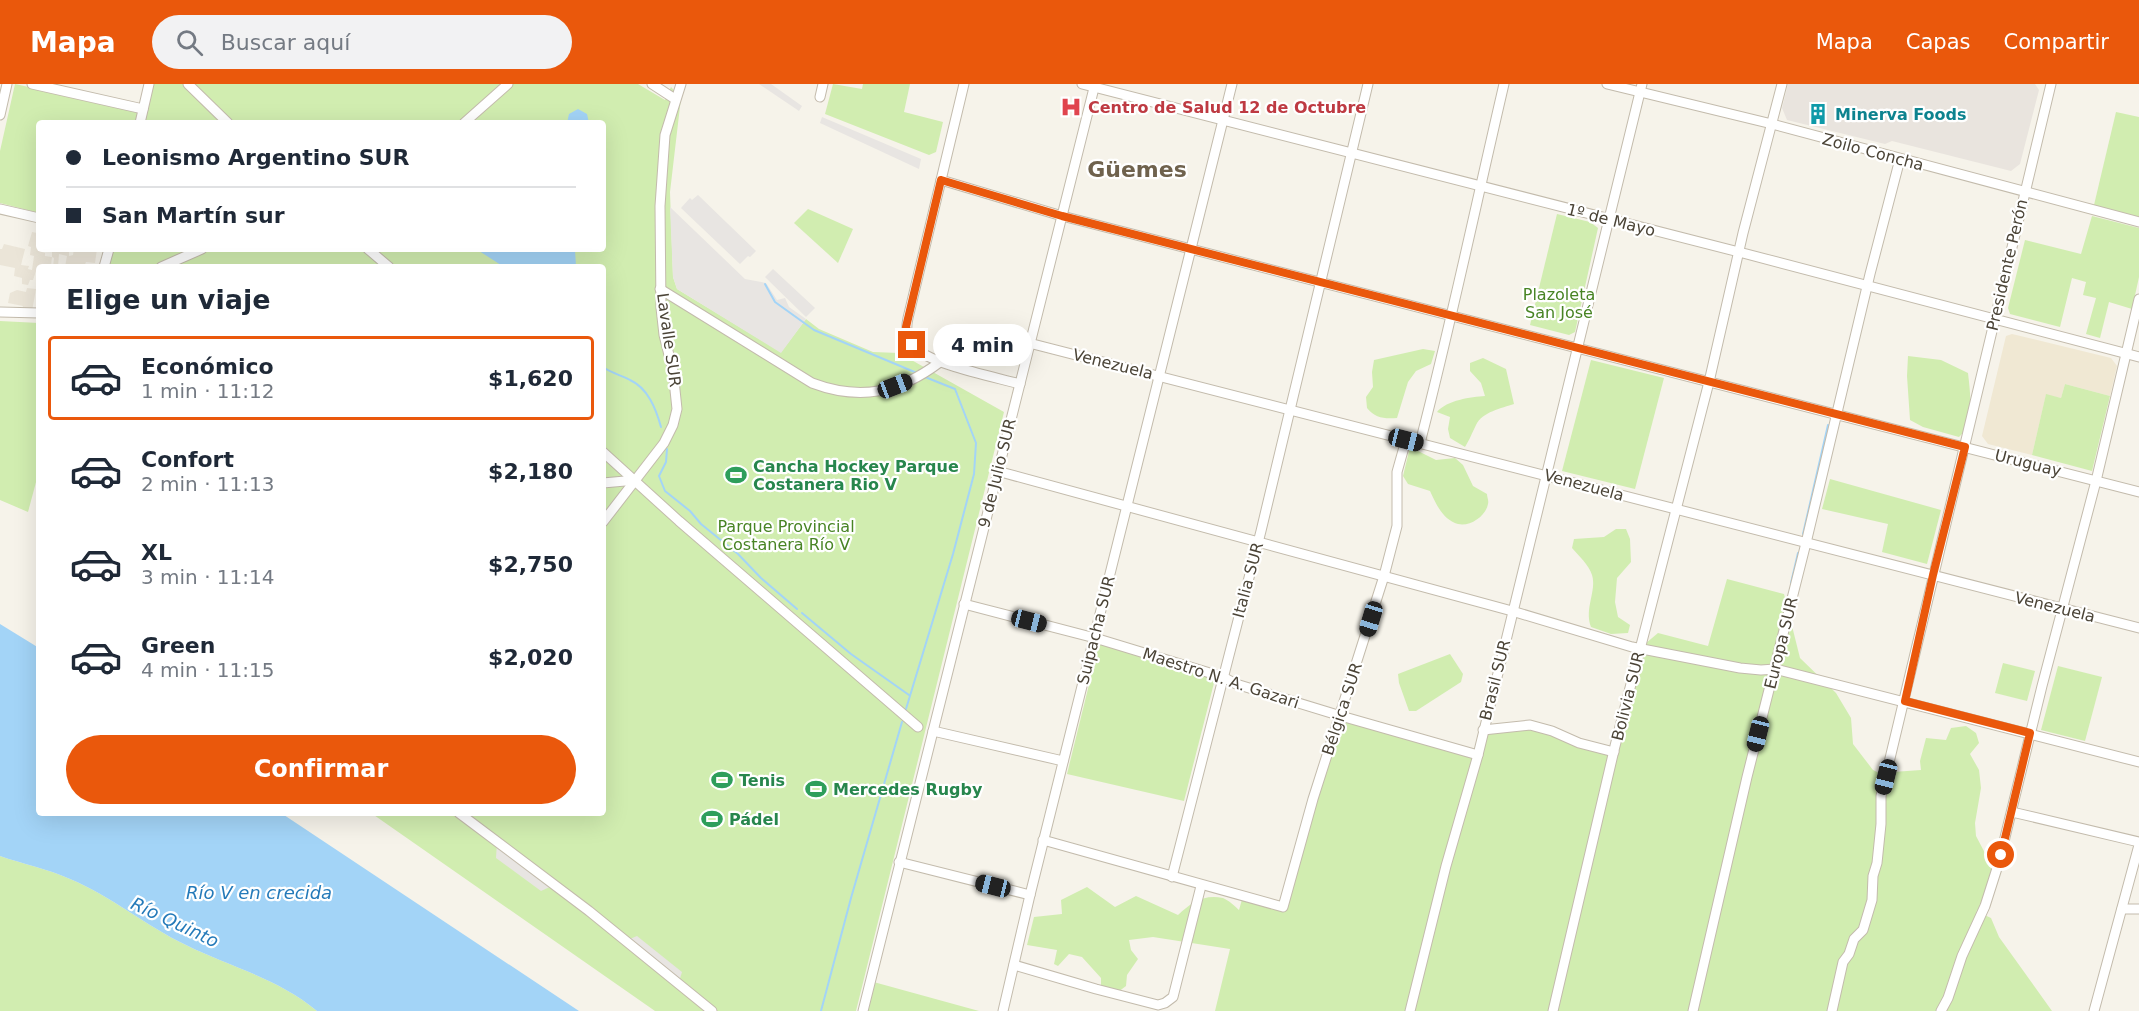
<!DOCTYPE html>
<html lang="es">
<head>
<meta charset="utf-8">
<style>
	body { margin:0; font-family:"DejaVu Sans",sans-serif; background:#f2f2f3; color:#1f2937; height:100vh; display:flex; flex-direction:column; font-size:22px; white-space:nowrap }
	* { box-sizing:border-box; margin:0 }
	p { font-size:20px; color:#747a83 }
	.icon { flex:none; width:33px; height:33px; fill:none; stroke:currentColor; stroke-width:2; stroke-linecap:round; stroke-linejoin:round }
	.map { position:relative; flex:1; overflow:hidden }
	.drawer { position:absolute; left:36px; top:180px; width:570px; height:552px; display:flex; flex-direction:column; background:#fff; border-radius:6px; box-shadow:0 6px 24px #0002 }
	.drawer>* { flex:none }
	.hud { position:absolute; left:36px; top:36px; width:570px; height:132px; border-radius:6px; box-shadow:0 6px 24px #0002; display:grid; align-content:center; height:132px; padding:0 30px; background:#fff }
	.end { position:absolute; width:27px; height:27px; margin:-14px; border:8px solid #ea580c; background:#fff; box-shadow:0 0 0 3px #fff }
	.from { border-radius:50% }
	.bubble { position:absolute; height:42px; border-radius:21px; background:#fff; box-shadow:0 6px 24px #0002; font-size:20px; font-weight:700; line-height:42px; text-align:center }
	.car { position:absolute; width:18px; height:36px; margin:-18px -9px; border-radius:8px; box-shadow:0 0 4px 2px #0007; background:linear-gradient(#222 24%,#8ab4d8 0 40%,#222 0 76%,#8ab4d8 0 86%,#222 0) }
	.hud b { display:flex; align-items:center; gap:21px; height:57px; font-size:22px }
	.hud b+b { border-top:2px solid #e0e1e3 }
	.hud i { width:15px; height:15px; background:#1f2937 }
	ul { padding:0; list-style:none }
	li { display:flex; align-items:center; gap:18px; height:84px; margin:0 12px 9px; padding:0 18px; border:3px solid transparent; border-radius:6px }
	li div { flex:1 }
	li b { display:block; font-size:22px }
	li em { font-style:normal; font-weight:700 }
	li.selected { border-color:#ea580c }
	li>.icon { width:54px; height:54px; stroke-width:1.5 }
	h2 { padding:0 30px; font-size:27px; line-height:72px }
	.action { display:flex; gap:12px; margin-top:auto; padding:12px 30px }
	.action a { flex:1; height:69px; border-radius:36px; background:#ea580c; color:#fff; font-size:24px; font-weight:700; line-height:69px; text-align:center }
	header { display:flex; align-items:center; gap:36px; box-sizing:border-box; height:84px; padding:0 30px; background:#ea580c; color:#fff }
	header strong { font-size:28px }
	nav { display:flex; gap:33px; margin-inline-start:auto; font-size:21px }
	.search { width:420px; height:54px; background:#f2f2f3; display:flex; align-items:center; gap:15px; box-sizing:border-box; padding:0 21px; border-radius:33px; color:#747a83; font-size:22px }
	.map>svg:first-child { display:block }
	.residential { fill:#ebe5d8 }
	.industrial { fill:#e9e4de }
	.education { fill:#f0e8d3 }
	.green { fill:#d1edb0 }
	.parking { fill:#e8e5e2 }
	.water { fill:#a3d4f7 }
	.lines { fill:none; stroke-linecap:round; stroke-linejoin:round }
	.stream { stroke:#a3d4f7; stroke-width:2 }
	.minor-casing { stroke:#c3bbac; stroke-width:11 }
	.minor { stroke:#fff; stroke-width:9 }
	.route { stroke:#ea580c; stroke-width:8 }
	.labels { text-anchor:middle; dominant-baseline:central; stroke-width:4.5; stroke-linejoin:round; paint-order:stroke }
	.health-label { font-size:16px; font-weight:bold; fill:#be3a42; stroke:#fff; text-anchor:start }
	.culture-label { font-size:16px; font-weight:bold; fill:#0d838f; stroke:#fff; text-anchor:start }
	.street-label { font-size:16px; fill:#4b4437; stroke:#fff }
	.park-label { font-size:16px; fill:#488424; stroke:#fff }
	.leisure-label { font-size:16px; font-weight:bold; fill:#27864d; stroke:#fff; text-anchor:start }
	.water-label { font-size:18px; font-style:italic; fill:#247ab9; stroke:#fff }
	.district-label { font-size:22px; font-weight:bold; fill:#6f624d; stroke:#fff }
</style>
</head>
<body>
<header>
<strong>Mapa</strong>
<div class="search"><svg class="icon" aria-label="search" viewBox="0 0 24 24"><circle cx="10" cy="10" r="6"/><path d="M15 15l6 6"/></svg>Buscar aquí</div>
<nav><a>Mapa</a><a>Capas</a><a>Compartir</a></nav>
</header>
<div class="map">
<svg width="2139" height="927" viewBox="0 0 2139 927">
	<rect width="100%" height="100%" fill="#f6f3ea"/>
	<g class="residential">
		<path d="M39 145V167L45 169V172L52 173V168L42 165H69V172L73 171 74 165H97L95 179 86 178 84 183H65L67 172 59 170 58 183H53L54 174 52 173 51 182 43 180 42 183H39V187H36L33 196H30L28 201 22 200V194L14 192 15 184 0 181V165H2L4 160 25 165 21 181 29 182 28 185 32 186 34 172 30 171 31 163 28 162 32 148 37 149Z"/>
		<path d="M27 204 36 205 32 227 22 225 23 222 8 219 10 209 17 206 26 208Z"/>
	</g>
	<path class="industrial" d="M1788 0H2035L2039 6 2020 80 2011 87 1892 57 1885 60 1787 36 1782 24Z"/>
	<path class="education" d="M2012 250 2111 274 2117 282 2110 312 2065 300 2061 314 2046 311 2032 371 1988 360 1982 352 2006 252Z"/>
	<g class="green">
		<path d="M15 0 138 27 135 39H39V129L0 119V67Z"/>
		<path d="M154 0H638L665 16 671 3 681 14 670 108 673 193 677 205 781 268 806 235 819 245 873 268 899 269 1004 328 856 927H655L371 729H603V183H108L112 165H603V39H144Z"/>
		<path d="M833 0 862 5 863 0H910L904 28 943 38 936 68 929 71 825 30Z"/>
		<path d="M2116 28 2139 33V133L2094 121Z"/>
		<path d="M808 125 853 145 838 179 794 139Z"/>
		<path d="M1557 130 1590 138 1598 144 1575 248 1569 251 1530 241Z"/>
		<path d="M2092 132 2139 144V193L2132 225 2109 218 2100 254 2086 250 2096 214 2083 211 2086 198 2072 194 2060 243 2010 230 2008 224 2025 156 2081 170Z"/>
		<path d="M0 237 39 239V387L28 428 0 416Z"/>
		<path d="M1423 265 1435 267 1431 280 1416 287 1408 298 1397 334C1384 335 1375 334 1367 324L1366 313 1373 303 1372 288 1374 276Z"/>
		<path d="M1908 272 1941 276 1968 289C1970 307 1975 339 1959 353L1923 343 1910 336 1907 292Z"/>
		<path d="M1483 274 1506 285 1514 320C1502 324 1482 328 1476 341 1472 349 1470 355 1465 363L1450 354 1448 345 1450 333 1437 328C1447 316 1471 313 1485 312L1481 299 1470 287V279Z"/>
		<path d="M1591 276 1664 294 1635 405 1562 387Z"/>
		<path d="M2065 300 2110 312 2092 387 2032 371 2046 310 2061 314Z"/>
		<path d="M1410 363 1436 376 1455 374 1463 381 1473 402 1487 410C1487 413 1489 417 1488 420 1486 432 1470 443 1458 440 1443 436 1436 420 1430 407L1408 400 1403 392Z"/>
		<path d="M1830 395 1941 426 1927 480 1882 468 1888 440 1822 425Z"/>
		<path d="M1616 445H1626L1630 455 1631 478 1617 494 1615 518 1618 533 1630 541 1628 549 1611 550 1591 543C1584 524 1597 507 1592 491 1589 481 1579 472 1572 464L1574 455 1604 453Z"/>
		<path d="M1727 495 1784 510 1800 574 1836 609 1851 634 1853 660 1873 686 1879 689 1921 686 1920 677 1926 654 1946 656 1951 644 1966 642 1976 649 1979 659 1970 670 1979 686 1981 704 1975 739 1976 752 1996 790 1983 825 1976 827 1991 834 1999 853 2052 927H1215L1230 865 1153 853 1129 856 1131 866 1138 875 1127 891 1126 902 1118 908 1101 902V894L1082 873 1069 870 1058 882 1054 880 1057 866 1027 861 1034 833 1062 830 1061 816 1087 803 1115 823 1136 812 1178 831C1191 819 1203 810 1223 814 1228 816 1235 822 1239 826L1243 812 1283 823 1341 632 1477 670 1483 646 1530 641 1612 668 1639 565 1658 549 1708 562Z"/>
		<path d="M1099 560 1215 595 1184 717 1067 690Z"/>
		<path d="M1450 570 1463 590 1461 598 1416 627H1409L1399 599 1398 590Z"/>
		<path d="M2003 579 2035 587 2027 617 1995 609Z"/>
		<path d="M2058 582 2102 593 2085 657 2041 646Z"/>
		<path d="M0 772C23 780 48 785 70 795 111 812 146 842 186 861 230 883 278 894 317 927H0Z"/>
		<path d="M870 897 979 927H863Z"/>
	</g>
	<g class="parking">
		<path d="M759 0H771L802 22 799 27Z"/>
		<path d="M822 33 921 75 919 85 820 39Z"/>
		<path d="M698 111 756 167 750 173 748 172 740 180 681 124 690 114 692 116Z"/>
		<path d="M670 123 745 195 766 199 777 216 785 214 789 223 806 235 781 269 677 205 673 193Z"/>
		<path d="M773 185 815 224 806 233 765 193Z"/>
		<path d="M497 758 554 801 541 807 496 774Z"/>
		<path d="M637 852 682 888 678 901 625 857Z"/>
	</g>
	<g class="water">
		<path d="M578 25 587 30 589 39H567L569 30Z"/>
		<path d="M476 165H575L576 183H504Z"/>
		<path d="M0 540 39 564V729H281L579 927H317C278 894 230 883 186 861 146 842 111 812 70 795 48 785 23 780 0 772Z"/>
	</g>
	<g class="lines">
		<g class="stream">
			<path d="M765 200 775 218 814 246 917 289"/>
			<path d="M603 283C611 289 621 291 630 296 648 304 656 325 661 343"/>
			<path d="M667 365 666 378 659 392 665 407 690 427 701 440 738 470 761 494 797 525"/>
			<path d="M1803 450 1828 341"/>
			<path d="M1791 499 1798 469"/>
			<path d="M802 529 851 570 909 611"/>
			<path d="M906 625 953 470 974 390 976 359 955 305 925 293"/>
			<path d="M821 927 851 814 902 638"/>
		</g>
		<defs>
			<g id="minor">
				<path d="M32 0 143 25"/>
				<path d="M188 0 228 39"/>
				<path d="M652 0 675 15"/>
				<path d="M964 0 908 234C906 243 906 253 912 261 927 280 995 293 1020 300"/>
				<path d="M1082 0 1739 168 2139 273"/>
				<path d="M1607 0 1772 40 2139 138"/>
				<path d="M820 13 823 0"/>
				<path d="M0 31 7 0"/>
				<path d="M140 39 149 0"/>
				<path d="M464 39 508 0"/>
				<path d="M941 96 1062 132 2139 408"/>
				<path d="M0 125 39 134"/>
				<path d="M368 165 389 183"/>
				<path d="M104 183 109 165"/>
				<path d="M161 183 202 165"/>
				<path d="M660 205 812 299C860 317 899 309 940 278"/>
				<path d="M0 228 39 229"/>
				<path d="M1029 259 2139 544"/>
				<path d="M1420 359C1451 240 1476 120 1504 0"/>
				<path d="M603 368 679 437 918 643"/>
				<path d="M997 387 1512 527 1632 563 1740 584 1761 586 1775 585 2139 678"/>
				<path d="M603 399 636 396"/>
				<path d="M603 438 664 359 673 341 677 325 673 287 664 251 661 224 660 122 665 51 681 0"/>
				<path d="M964 520 1095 554 1223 593 1236 600 1341 632 1478 671"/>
				<path d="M1483 646 1530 641 1552 647 1579 659 1614 668"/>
				<path d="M933 647 1063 677"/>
				<path d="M2012 728 2139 758"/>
				<path d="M459 729 589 827 712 927"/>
				<path d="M1043 756 1283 823 1313 715 1384 492 1397 442V388L1406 356"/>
				<path d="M899 778 1030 811"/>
				<path d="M1172 793 1261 447 1368 0"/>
				<path d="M2122 825H2139"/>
				<path d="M1014 881 1096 905 1158 921 1165 919 1173 913 1201 802"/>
				<path d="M863 927 1095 0"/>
				<path d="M1003 927 1030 811 1232 0"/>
				<path d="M1410 927 1446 782 1478 671 1642 0"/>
				<path d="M1553 927 1615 662 1709 298 1743 149 1782 0"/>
				<path d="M1693 927 1747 693 1806 459 1870 190 1900 75"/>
				<path d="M1832 927 1843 878 1849 870 1854 855 1863 846 1872 816 1873 792 1877 779 1881 740V712L2051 0"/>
				<path d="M1941 927 1948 914 1962 872 1985 822 1999 778 2042 602 2096 397 2139 215"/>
				<path d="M2094 927 2139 761"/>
			</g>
		</defs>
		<use href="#minor" class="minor-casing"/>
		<use href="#minor" class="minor"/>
	</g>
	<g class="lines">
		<path class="route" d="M912 261 906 243 941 96 1062 132 1965 363 1933 491 1905 617 2030 649 2001 771"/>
	</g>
	<defs>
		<symbol id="hospital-bare" viewBox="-9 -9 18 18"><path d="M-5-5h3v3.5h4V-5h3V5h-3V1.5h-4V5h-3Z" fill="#e0444e" stroke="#fff" stroke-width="2.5" paint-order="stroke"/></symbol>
		<symbol id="building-bare" viewBox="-9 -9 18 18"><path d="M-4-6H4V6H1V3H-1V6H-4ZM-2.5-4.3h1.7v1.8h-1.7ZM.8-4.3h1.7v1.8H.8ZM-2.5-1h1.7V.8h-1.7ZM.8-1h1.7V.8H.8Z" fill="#0f9aa8" stroke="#fff" stroke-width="2.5" paint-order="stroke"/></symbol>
		<symbol id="stadium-bare" viewBox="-9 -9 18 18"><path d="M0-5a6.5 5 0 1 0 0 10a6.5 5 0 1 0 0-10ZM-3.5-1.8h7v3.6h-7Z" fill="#2e9e5b" stroke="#fff" stroke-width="2.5" paint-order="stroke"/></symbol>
	</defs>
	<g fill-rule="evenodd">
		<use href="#hospital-bare" x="1056" y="8" width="30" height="30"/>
		<use href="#building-bare" x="1803" y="15" width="30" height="30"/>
		<use href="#stadium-bare" x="721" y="376" width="30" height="30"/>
		<use href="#stadium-bare" x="707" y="681" width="30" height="30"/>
		<use href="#stadium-bare" x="801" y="690" width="30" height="30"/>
		<use href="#stadium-bare" x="697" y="720" width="30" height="30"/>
	</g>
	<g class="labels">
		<g class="health-label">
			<text x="1088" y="23">Centro de Salud 12 de Octubre</text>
		</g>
		<g class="culture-label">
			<text x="1835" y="30">Minerva Foods</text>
		</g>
		<g class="street-label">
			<text transform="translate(1873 68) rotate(15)">Zoilo Concha</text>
			<text transform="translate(1611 136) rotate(14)">1º de Mayo</text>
			<text transform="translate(2007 181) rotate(-77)">Presidente Perón</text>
			<text transform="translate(669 256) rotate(82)">Lavalle SUR</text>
			<text transform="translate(1113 280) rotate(14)">Venezuela</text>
			<text transform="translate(2028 379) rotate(14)">Uruguay</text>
			<text transform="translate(997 389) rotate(-76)">9 de Julio SUR</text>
			<text transform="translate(1584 401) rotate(15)">Venezuela</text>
			<text transform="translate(1248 496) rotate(-75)">Italia SUR</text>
			<text transform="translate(2055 523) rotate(14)">Venezuela</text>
			<text transform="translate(1096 546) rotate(-76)">Suipacha SUR</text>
			<text transform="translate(1781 559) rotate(-76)">Europa SUR</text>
			<text transform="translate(1221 594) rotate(18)">Maestro N. A. Gazari</text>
			<text transform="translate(1495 596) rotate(-76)">Brasil SUR</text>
			<text transform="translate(1628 612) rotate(-76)">Bolivia SUR</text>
			<text transform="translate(1342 625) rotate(-72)">Bélgica SUR</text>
		</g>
		<g class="park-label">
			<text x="1559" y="210">Plazoleta<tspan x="1559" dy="18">San José</tspan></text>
			<text x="786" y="442">Parque Provincial<tspan x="786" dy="18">Costanera Río V</tspan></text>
		</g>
		<g class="leisure-label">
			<text x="753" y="382">Cancha Hockey Parque<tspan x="753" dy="18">Costanera Rio V</tspan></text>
			<text x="739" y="696">Tenis</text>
			<text x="833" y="705">Mercedes Rugby</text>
			<text x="729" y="735">Pádel</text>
		</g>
		<g class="water-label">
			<text x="259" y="808">Río V en crecida</text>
			<text transform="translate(175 838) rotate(25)">Río Quinto</text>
		</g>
		<g class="district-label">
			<text x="1137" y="85">Güemes</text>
		</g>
	</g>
</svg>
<i class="end from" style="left:2001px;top:771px"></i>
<i class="end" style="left:912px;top:261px"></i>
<div class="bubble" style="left:933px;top:240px;width:99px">4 min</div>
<i class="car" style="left:895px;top:302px;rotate:69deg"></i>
<i class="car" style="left:1406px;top:356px;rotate:104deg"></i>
<i class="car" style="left:1371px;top:535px;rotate:197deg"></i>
<i class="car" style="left:1029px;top:537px;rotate:104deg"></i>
<i class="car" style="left:1758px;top:650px;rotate:194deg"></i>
<i class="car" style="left:1886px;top:693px;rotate:194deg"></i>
<i class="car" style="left:993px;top:802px;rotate:284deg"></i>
<div class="hud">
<b><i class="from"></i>Leonismo Argentino SUR</b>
<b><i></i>San Martín sur</b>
</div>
<section class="drawer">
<h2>Elige un viaje</h2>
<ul>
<li class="selected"><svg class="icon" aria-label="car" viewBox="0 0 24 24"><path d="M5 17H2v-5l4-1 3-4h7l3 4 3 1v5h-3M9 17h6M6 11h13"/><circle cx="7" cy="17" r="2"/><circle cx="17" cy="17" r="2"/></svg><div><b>Económico</b><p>1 min · 11:12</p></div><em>$1,620</em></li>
<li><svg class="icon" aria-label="car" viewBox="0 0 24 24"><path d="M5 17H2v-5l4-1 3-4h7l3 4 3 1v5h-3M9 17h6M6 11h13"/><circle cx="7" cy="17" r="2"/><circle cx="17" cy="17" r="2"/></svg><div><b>Confort</b><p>2 min · 11:13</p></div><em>$2,180</em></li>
<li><svg class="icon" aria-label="car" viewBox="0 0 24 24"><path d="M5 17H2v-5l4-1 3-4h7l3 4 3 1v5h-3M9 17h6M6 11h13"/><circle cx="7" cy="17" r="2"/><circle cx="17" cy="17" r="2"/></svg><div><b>XL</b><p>3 min · 11:14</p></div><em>$2,750</em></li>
<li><svg class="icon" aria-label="car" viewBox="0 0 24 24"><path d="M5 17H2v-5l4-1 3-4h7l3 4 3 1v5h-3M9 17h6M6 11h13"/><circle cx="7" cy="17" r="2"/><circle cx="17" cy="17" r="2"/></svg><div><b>Green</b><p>4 min · 11:15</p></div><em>$2,020</em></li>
</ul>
<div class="action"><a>Confirmar</a></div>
</section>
</div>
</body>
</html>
